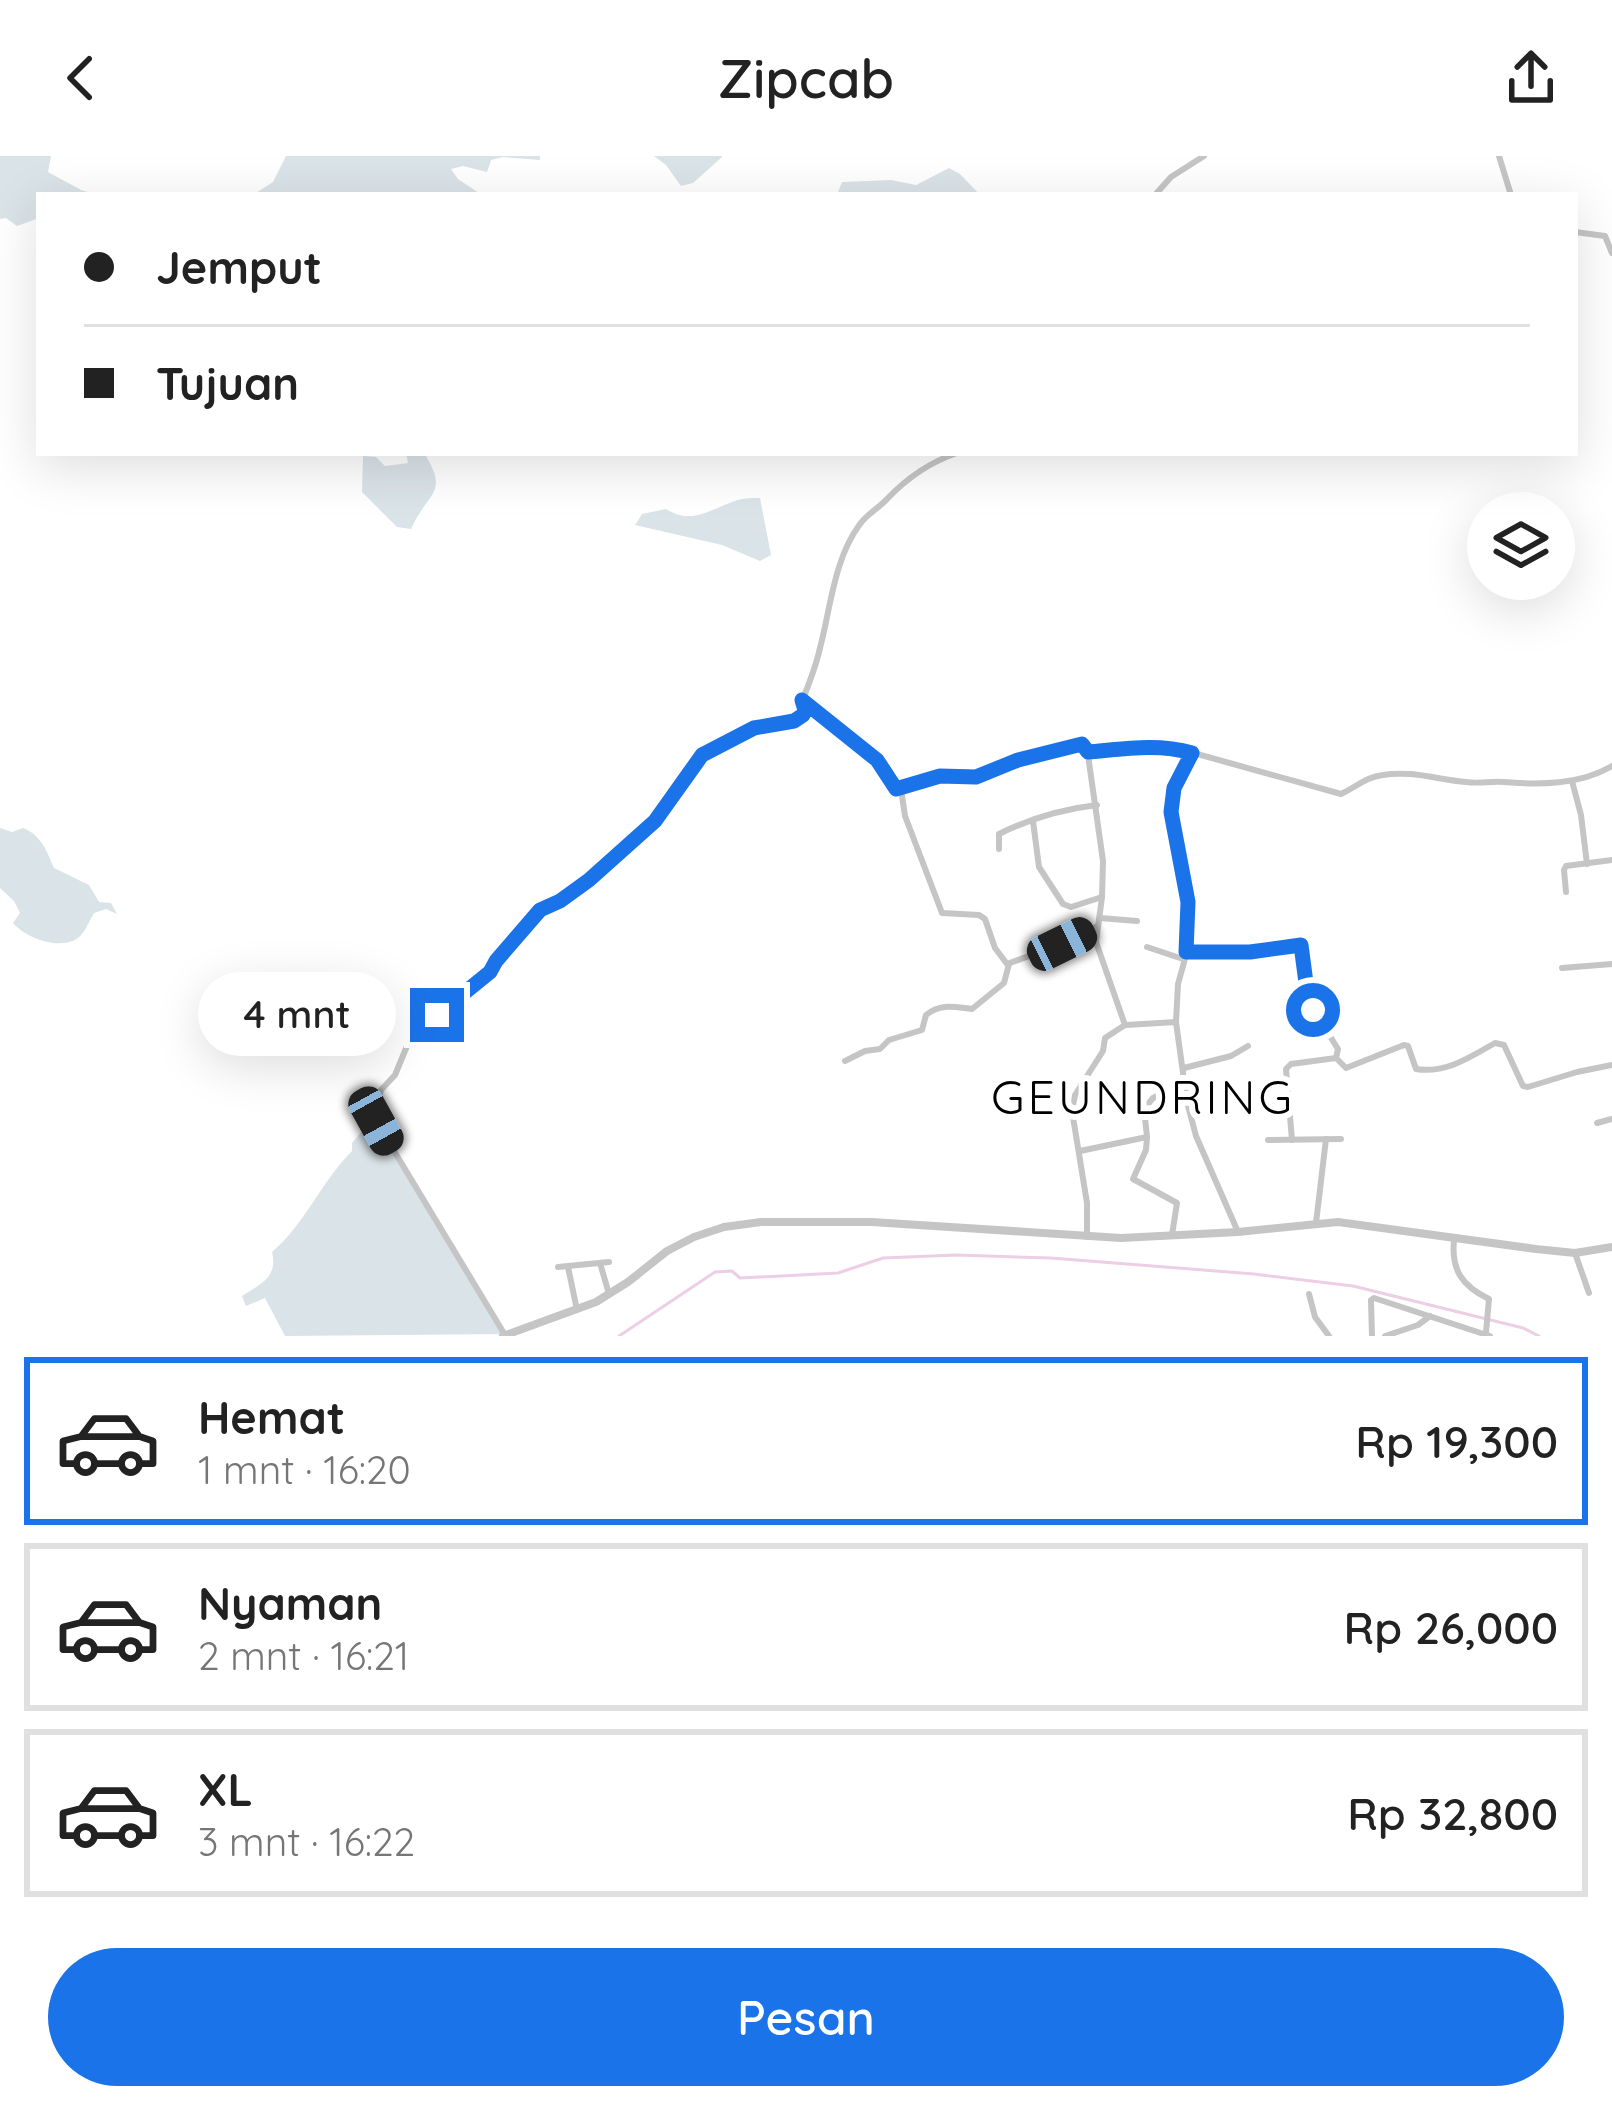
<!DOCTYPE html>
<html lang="id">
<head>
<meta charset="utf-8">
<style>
	body { margin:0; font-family:Quicksand,sans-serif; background:#f2f2f2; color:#222; height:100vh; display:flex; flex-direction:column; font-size:45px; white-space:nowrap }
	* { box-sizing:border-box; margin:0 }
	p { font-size:39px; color:#767676 }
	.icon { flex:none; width:66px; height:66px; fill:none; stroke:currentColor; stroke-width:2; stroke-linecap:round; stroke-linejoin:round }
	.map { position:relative; height:1180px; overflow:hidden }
	.details { display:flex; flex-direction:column; background:#fff; flex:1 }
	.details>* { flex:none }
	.top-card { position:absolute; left:36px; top:36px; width:1542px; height:264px; border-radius:0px; box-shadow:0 12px 48px #0002; display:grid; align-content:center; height:264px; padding:0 48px; background:#fff }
	.buttons { position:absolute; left:1467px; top:336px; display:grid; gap:24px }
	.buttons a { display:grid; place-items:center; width:108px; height:108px; border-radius:50%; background:#fff; box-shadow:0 12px 48px #0002; font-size:60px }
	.end { position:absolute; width:54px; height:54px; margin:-27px; border:15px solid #1a73e8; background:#fff; box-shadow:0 0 0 6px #fff }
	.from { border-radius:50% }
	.bubble { position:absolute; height:84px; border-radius:42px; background:#fff; box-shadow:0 12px 48px #0002; font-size:39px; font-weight:600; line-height:84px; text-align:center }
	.car { position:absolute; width:36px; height:72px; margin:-36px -18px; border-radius:15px; box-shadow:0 0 9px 3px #0007; background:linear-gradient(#222 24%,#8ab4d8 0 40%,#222 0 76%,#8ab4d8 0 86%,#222 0) }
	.top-card b { display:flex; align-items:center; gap:42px; height:114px; font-size:45px }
	.top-card b+b { border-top:3px solid #e0e0e0 }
	.top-card i { width:30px; height:30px; background:#222 }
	ul { padding:21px 0 0; list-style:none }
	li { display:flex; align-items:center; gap:36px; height:168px; margin:0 24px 18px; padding:0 24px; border:6px solid #e0e0e0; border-radius:0px }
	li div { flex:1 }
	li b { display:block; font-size:45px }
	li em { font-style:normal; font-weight:600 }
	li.active { border-color:#1a73e8 }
	li>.icon { width:108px; height:108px; stroke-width:1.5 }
	.action { display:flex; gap:24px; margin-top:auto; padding:24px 48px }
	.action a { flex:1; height:138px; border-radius:72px; background:#1a73e8; color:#fff; font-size:48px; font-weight:600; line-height:138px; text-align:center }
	header { display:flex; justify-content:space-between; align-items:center; height:156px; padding:0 48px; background:#fff; font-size:54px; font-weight:600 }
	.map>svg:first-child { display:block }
	.green { fill:#dae3e8 }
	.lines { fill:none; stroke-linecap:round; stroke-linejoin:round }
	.stream { stroke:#eccee5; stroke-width:3 }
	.minor { stroke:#c5c5c5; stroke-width:6 }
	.tertiary { stroke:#c5c5c5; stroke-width:8 }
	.route { stroke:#1a73e8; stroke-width:15 }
	.labels { text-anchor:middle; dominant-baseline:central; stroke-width:12; stroke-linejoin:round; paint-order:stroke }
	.quarter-label { font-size:48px; letter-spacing:3px; fill:#000; stroke:#fff }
</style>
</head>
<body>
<header><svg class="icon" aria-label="back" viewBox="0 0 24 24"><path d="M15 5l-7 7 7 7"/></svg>Zipcab<svg class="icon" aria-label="share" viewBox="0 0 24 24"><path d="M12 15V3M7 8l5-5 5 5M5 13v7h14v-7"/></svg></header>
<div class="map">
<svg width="1612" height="1180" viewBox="0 0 1612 1180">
	<rect width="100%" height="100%" fill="#fff"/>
	<g class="green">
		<path d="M0 0H51L48 16 81 34 98 39H39V62L17 70 6 62 0 63Z"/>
		<path d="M286 0H540V4L503 1 491 4 487 16 463 10 451 13 458 23 482 39H253L273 26Z"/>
		<path d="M654 0H722V1L693 27 681 30 666 9Z"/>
		<path d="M949 12 960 18 980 39H837L842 26 891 24 916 29Z"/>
		<path d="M406 297H424C450 338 428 335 411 373L397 371 362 336 363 300 376 301 385 310 408 307Z"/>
		<path d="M760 342 771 399 760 405 722 389 635 369 642 358 666 353C692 370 712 352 738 344 745 342 752 342 760 342Z"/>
		<path d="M0 672 12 676 23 672C42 680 46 694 54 712L89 729 99 746 111 747 117 758 106 753 94 757C89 765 85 777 78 782 60 795 26 782 13 767L20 757 14 745 0 732Z"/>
		<path d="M371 964H375L507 1178 285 1180 265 1142 246 1150 242 1140C261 1128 278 1121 272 1096 305 1068 321 1026 352 995V987Z"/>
	</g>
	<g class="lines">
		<path class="stream" d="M619 1180 715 1116 732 1115 740 1122 838 1117 883 1102 956 1099 1051 1102 1254 1118 1353 1130 1523 1172 1539 1180"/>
		<g class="minor">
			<path d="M1499 0 1511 39"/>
			<path d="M1155 39 1171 21 1204 0"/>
			<path d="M1575 76 1605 80 1612 97"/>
			<path d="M802 545 877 604 896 633 940 620 976 621 1018 604 1082 588 1087 592 1103 705 1102 741 1096 786 1125 869 1105 882 1103 895 1075 939 1072 955 1087 1047V1081"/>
			<path d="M1088 596 1172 591 1341 638C1356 631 1366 621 1383 619 1411 614 1439 624 1466 626 1479 628 1491 625 1503 626 1539 629 1580 629 1612 610"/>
			<path d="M1192 597 1175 632 1171 656 1188 746V792L1178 828 1176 866 1187 946 1196 980 1238 1076"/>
			<path d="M1572 625 1581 659 1587 708"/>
			<path d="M901 633 905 660 942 757 979 759 985 763 995 792 1007 808 1062 788 1098 770"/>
			<path d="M1033 665 1039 711 1063 748 1071 751 1102 741"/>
			<path d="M999 693V678C1029 663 1063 653 1097 649"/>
			<path d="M1566 736 1564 714 1566 710 1612 704"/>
			<path d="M1100 762 1137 765"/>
			<path d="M1147 791 1183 803"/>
			<path d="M1186 796H1251L1301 789 1304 793 1310 848 1338 893 1336 902"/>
			<path d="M1562 812 1612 808"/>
			<path d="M1126 869 1176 866"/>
			<path d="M845 905 865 895 880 893 889 884 922 874 926 859C941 847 954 851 972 853L1004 827 1009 808"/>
			<path d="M1184 912 1231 900 1248 890"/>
			<path d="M1597 967 1612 963"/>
			<path d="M1147 981 1146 994 1133 1023 1177 1047 1172 1079"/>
			<path d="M1268 984 1341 983"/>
			<path d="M1292 984 1286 913 1291 908 1336 902 1346 912 1404 889 1408 890 1416 913C1446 918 1470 901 1495 887L1504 889 1523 930 1528 931 1577 916 1612 909"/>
			<path d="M1080 995 1147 981 1144 953 1153 942 1185 926"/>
			<path d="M1316 1067 1326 983"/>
			<path d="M1454 1084C1451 1114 1462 1130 1489 1143L1486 1176"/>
			<path d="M1575 1097 1589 1137"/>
			<path d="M600 1107 609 1138"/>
			<path d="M558 1111 609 1106"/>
			<path d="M568 1111 577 1154"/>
			<path d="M1309 1138 1315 1161 1329 1180"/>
			<path d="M505 1179 376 965 374 956 381 934 395 919 407 890 422 876 430 862 442 856 456 842 490 816 496 805 540 755 560 745 589 724 655 665 702 599 754 573 794 565 804 559 805 554 802 545C809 528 816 510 820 492 831 450 834 403 860 368 867 358 879 352 887 343 907 322 930 306 957 297"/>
			<path d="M1372 1180 1371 1144 1374 1142 1490 1180"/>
			<path d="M1385 1180 1418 1169 1430 1160"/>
		</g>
		<path class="tertiary" d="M503 1180 596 1146 628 1126 667 1095 694 1081 724 1071 761 1066H872L1121 1082 1238 1076 1338 1066 1536 1093 1575 1097 1612 1091"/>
	</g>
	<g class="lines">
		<path class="route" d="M437 859 490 816 496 805 540 754 560 745 589 724 655 665 702 599 754 572 794 565 803 559 805 554 802 544 877 604 896 633 940 620 976 621 1018 604 1082 588 1088 596C1123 593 1158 587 1192 597L1174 632 1171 656 1188 746 1186 796H1250L1301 789 1308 842 1313 854"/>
	</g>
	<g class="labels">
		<g class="quarter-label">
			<text x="1143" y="940">GEUNDRING</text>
		</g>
	</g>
</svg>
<div class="buttons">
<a><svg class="icon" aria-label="layers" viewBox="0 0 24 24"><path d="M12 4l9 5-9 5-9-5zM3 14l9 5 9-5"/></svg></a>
</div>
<i class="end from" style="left:1313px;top:854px"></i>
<i class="end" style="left:437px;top:859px"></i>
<div class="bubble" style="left:198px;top:816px;width:198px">4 mnt</div>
<i class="car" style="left:1062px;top:788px;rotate:64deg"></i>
<i class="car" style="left:376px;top:965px;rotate:151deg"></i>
<div class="top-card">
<b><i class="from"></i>Jemput</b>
<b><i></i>Tujuan</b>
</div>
</div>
<section class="details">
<ul>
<li class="active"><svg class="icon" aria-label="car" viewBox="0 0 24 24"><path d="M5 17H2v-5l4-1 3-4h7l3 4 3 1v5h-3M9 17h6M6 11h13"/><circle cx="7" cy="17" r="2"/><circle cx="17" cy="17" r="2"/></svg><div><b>Hemat</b><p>1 mnt · 16:20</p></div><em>Rp 19,300</em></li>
<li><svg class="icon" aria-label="car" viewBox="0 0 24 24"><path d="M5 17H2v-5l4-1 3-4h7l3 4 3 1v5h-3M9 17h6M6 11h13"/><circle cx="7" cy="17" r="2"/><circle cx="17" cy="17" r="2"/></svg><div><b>Nyaman</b><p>2 mnt · 16:21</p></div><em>Rp 26,000</em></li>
<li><svg class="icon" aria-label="car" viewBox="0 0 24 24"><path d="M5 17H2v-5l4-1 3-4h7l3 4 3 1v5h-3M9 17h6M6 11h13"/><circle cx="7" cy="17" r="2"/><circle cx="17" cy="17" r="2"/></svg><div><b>XL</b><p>3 mnt · 16:22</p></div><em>Rp 32,800</em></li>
</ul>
<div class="action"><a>Pesan</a></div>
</section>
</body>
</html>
